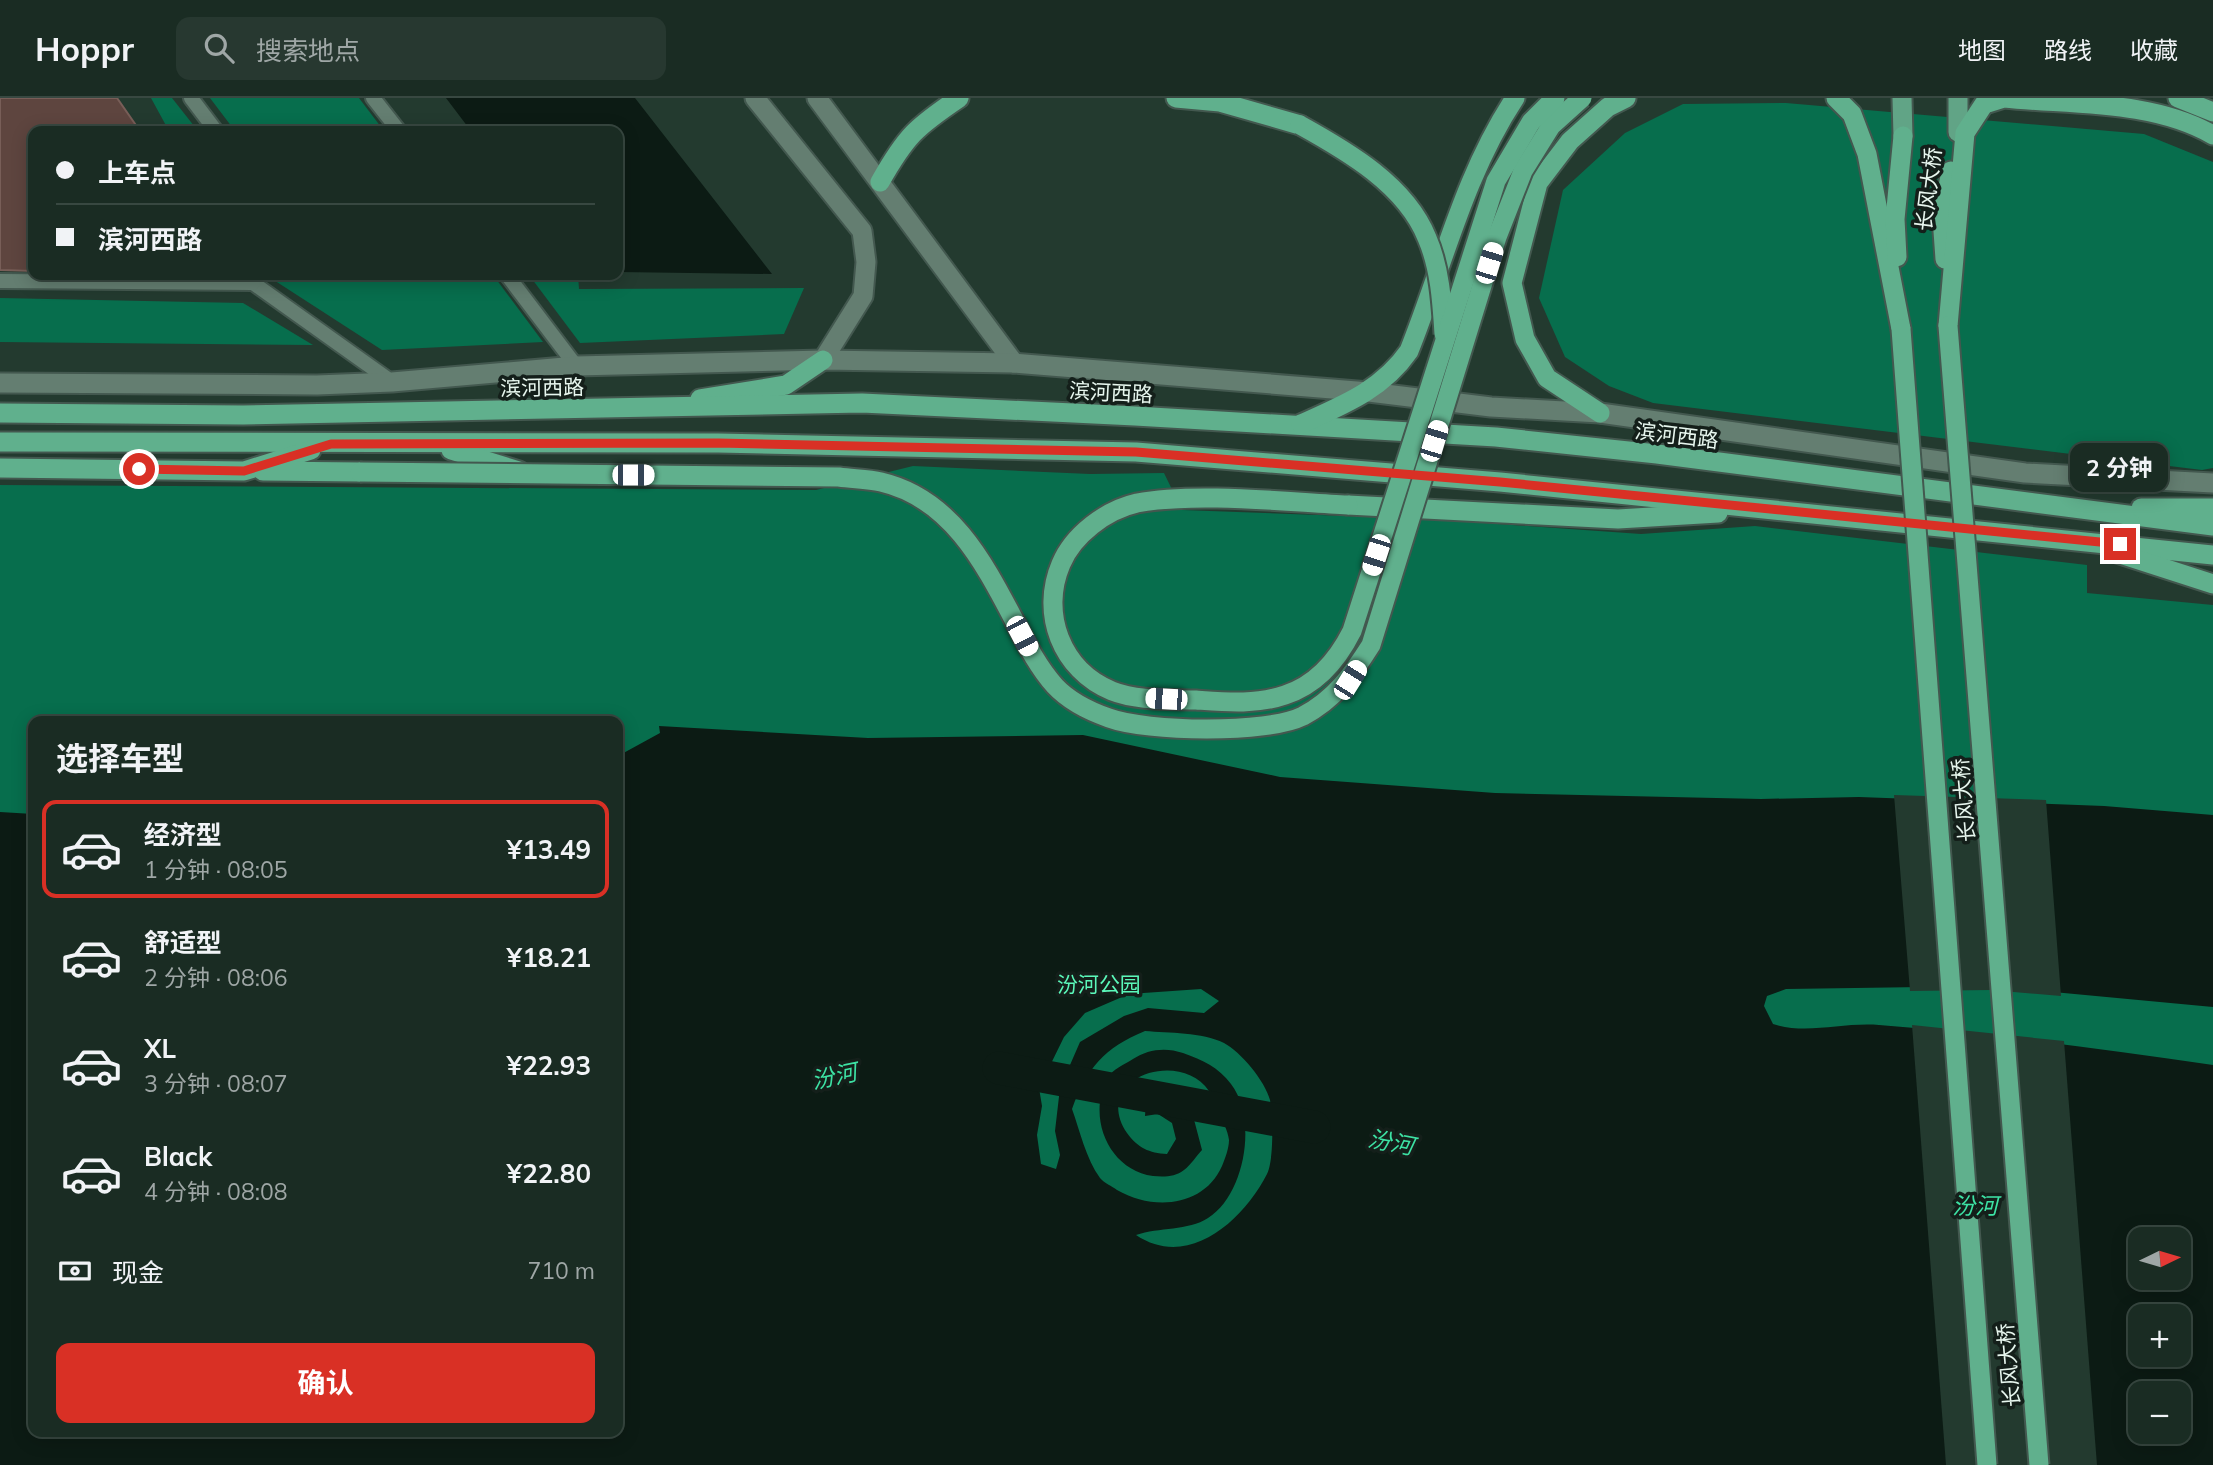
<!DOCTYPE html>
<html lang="zh">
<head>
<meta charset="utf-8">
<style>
	body { margin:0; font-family:Mulish,"Noto Sans SC",sans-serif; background:#273830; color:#f1f3f6; height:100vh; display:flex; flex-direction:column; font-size:26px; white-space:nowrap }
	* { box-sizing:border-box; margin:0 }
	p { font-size:23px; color:#9fa7a6 }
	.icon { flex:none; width:38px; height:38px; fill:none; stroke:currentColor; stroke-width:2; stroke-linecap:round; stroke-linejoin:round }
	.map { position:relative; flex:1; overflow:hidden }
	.details { position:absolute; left:28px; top:618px; width:595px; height:721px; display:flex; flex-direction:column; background:#1a2c23; border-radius:14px; box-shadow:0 4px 18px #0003,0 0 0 2px #384841 }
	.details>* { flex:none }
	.banner { position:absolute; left:28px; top:28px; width:595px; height:154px; border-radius:14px; box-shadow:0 4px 18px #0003,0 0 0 2px #384841; display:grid; align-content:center; height:154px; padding:0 28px; background:#1a2c23 }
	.needle { width:46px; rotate:85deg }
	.tools { position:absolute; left:2128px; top:1129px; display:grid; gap:14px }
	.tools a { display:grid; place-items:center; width:63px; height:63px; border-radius:14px; background:#1a2c23; box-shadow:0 4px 18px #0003,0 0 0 2px #384841; font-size:35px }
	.end { position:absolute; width:32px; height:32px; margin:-16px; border:9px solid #d93025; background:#fff; box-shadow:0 0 0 4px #fff }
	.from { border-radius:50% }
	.bubble { position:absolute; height:49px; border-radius:14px; background:#1a2c23; box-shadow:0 4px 18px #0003,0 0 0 2px #384841; font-size:23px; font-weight:700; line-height:49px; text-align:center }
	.car { position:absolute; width:21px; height:42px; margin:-21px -10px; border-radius:9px; box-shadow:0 0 5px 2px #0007; background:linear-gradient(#fff 24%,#345 0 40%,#fff 0 76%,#345 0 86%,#fff 0) }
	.banner b { display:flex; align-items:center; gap:24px; height:66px; font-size:26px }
	.banner b+b { border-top:2px solid #384841 }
	.banner i { width:18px; height:18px; background:#f1f3f6 }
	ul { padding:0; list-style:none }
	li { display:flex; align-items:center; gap:21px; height:98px; margin:0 14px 10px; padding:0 14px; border:4px solid transparent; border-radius:14px }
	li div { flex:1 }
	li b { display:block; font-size:26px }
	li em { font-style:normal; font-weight:700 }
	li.current { border-color:#d93025 }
	li>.icon { width:63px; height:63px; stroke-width:1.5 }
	h2 { padding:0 28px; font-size:32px; line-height:84px }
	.pay { display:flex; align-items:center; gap:18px; height:77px; padding:0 28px; font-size:26px }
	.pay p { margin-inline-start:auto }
	.button { display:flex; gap:14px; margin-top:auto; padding:14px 28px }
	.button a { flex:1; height:80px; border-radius:14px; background:#d93025; color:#fff; font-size:28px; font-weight:700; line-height:80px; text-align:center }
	header { display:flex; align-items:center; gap:42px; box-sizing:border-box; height:98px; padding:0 35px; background:#1a2c23; border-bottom:2px solid #384841 }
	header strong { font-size:33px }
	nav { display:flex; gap:38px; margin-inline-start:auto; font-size:24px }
	.search { width:490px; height:63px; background:#273830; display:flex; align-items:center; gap:18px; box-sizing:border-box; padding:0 24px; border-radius:14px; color:#9fa7a6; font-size:26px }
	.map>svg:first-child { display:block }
	.green { fill:#076e4d; fill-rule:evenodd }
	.water { fill:#0c1b14; fill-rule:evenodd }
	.pier { fill:#233a2f }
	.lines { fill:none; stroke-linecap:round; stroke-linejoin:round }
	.river { stroke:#0c1b14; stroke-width:33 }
	.building { fill:#5e453f; stroke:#785e58; stroke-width:2 }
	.pedestrian-casing { stroke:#43584f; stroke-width:18 }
	.tertiary-casing { stroke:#43584f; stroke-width:23 }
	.primary-casing { stroke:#43584f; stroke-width:23 }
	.trunk-casing { stroke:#43584f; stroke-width:23 }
	.pedestrian { stroke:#647e71; stroke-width:14 }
	.tertiary { stroke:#647e71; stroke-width:19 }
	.primary { stroke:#61a486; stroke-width:19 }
	.trunk { stroke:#60b08d; stroke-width:19 }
	.trunk-bridge-casing { stroke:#43584f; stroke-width:23; stroke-linecap:butt }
	.trunk-bridge { stroke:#60b08d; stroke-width:19 }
	.route { stroke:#d93025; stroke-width:9 }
	.labels { text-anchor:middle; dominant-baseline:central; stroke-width:7; stroke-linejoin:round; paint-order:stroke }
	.street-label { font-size:21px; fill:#e7f6ee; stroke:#141f1a }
	.park-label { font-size:21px; fill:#5bf8ba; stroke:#141f1a }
	.water-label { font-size:23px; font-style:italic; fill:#3de2a4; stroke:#141f1a }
</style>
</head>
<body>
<header>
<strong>Hoppr</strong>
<div class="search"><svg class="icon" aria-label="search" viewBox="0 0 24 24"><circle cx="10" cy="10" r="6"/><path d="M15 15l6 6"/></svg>搜索地点</div>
<nav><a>地图</a><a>路线</a><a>收藏</a></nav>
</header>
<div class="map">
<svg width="2213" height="1367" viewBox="0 0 2213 1367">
	<rect width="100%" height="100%" fill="#233a2f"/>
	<g class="green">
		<path d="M151 0H172L198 33H169Z"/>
		<path d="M210 0H359L384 33H235Z"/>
		<path d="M1786 5 2144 36 2213 64V370L2202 372 1653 305 1609 288 1565 259 1539 200 1563 92 1625 35 1683 6Z"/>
		<path d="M266 177H493L543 244 382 252Z"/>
		<path d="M529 177H578L579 191 804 190 784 236 580 245Z"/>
		<path d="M0 200 243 205 313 247 0 244Z"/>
		<path d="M913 368 1090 376 1164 375 1182 412 1428 421 1641 436 1755 428 2087 467V495L2213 507V1367H0V387L816 392ZM33 623H618V1334H33ZM2140 1141H2179V1180H2140ZM2140 1218H2179V1256H2140ZM2140 1295H2179V1334H2140Z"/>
	</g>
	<g class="water">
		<path d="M446 0H635L772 176 618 174V33H471Z"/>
		<path d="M659 628 868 640 1083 637 1280 679 1495 695 1761 701 1859 699 2104 708 2213 717V909L1991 888 1786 891 1767 898 1764 908 1773 926C1807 937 1843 924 1879 927 1991 936 2102 951 2213 967V1367H0V714L33 716V1334H618V658L660 635ZM1201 891 1219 903 1204 915 1148 910 1124 918 1080 944 1060 990 1055 1033 1060 1057 1056 1071 1041 1066 1037 1037 1042 1008 1039 990 1064 939 1085 915 1129 896ZM1145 933C1169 935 1202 934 1224 945 1241 954 1265 983 1270 1002 1273 1017 1274 1063 1267 1076 1243 1123 1188 1172 1136 1137 1159 1129 1188 1133 1208 1120 1245 1097 1258 1021 1231 986 1218 969 1203 962 1183 955 1166 949 1148 951 1133 961 1125 966 1112 972 1108 979 1086 1019 1109 1072 1153 1078 1164 1079 1175 1079 1184 1072 1191 1067 1196 1058 1202 1052L1192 1014 1180 1000 1164 997 1146 1004 1145 1018 1158 1016 1172 1025 1176 1041 1167 1056C1149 1055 1138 1050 1127 1035 1090 980 1180 950 1209 993 1213 998 1215 1006 1218 1012 1222 1021 1228 1033 1229 1042 1229 1050 1225 1061 1222 1068 1204 1109 1153 1113 1117 1092 1112 1088 1104 1085 1100 1080 1086 1061 1080 1033 1072 1011 1087 970 1104 950 1145 933ZM2140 1141H2179V1180H2140ZM2140 1218H2179V1256H2140ZM2140 1295H2179V1334H2140Z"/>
	</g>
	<g class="pier">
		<path d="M1894 697 2046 702 2061 898 1990 892 1910 893Z"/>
		<path d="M1912 927 2064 943 2097 1367H1946Z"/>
	</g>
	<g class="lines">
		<path class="river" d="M999 970 1314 1029"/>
	</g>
	<path class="building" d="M0 0H117L140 33H33V173L0 172Z"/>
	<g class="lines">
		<defs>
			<g id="pedestrian">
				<path d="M191 0 216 33"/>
				<path d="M373 0 399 33"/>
				<path d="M507 177 576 268"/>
				<path d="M253 178V185L392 284"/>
				<path d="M0 183 253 185"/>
			</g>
			<g id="tertiary">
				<path d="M755 0 862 133 866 164 863 198 823 262"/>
				<path d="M817 0 1014 265"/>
				<path d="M0 285 317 287 392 284 576 268 823 262 1014 265 1369 294 1491 309 1600 315 2025 375 2213 385"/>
			</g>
			<g id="primary">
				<path d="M1902 0 1903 38"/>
				<path d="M1958 0V34"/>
			</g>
			<g id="trunk">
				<path d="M1176 0 1220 4 1300 27"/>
				<path d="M1836 0 1852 16 1867 56 1901 231"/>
				<path d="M2178 0 2213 14"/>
				<path d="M1988 5 2004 0C2072 7 2152 2 2213 37"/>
				<path d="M880 84C906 38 916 29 959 0"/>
				<path d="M1897 159 1895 121 1903 38"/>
				<path d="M1945 161 1942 119 1951 73"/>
				<path d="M1948 228 1965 35 1984 6 1998 0"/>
				<path d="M700 301 786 287 823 262"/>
				<path d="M0 315 243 317 862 305 1135 318 1496 339 1657 356 2213 428"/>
				<path d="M1600 315 1547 280 1525 241 1512 185 1538 85 1570 43 1608 9 1626 0"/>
				<path d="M1301 326C1343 307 1382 292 1409 253 1443 168 1464 77 1515 0"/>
				<path d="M0 344 718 345 1136 354 1500 384 2213 457"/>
				<path d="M451 352 519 373"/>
				<path d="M0 370 244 373 311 352"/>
				<path d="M263 373 360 374"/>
				<path d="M1348 407 1618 421 1718 415"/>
				<path d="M2141 410H2213"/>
				<path d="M2114 454 2213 486"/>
			</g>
		</defs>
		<use href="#pedestrian" class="pedestrian-casing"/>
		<use href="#tertiary" class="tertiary-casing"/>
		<use href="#primary" class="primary-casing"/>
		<use href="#trunk" class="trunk-casing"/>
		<use href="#pedestrian" class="pedestrian"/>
		<use href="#tertiary" class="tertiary"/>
		<use href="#primary" class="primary"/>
		<use href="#trunk" class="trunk"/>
		<defs>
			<g id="trunk-bridge">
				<path d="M1300 27C1347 53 1406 87 1427 140 1440 170 1442 204 1444 236"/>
				<path d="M1948 228 2039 1367"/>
				<path d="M1901 231 1987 1367"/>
				<path d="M360 374 839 379C853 381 868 381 881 384 950 400 983 463 1013 520 1025 543 1037 568 1055 588 1069 603 1089 613 1109 620 1147 634 1267 636 1303 618 1335 601 1352 577 1371 547L1497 139 1523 73 1551 28 1582 0"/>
				<path d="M1348 407C1286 404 1196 394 1137 405 1106 412 1073 437 1061 466 1040 515 1061 572 1112 593 1137 603 1169 601 1196 602 1225 604 1256 607 1285 597 1316 587 1338 561 1352 533L1496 83 1531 24 1555 0"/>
			</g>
		</defs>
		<use href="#trunk-bridge" class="trunk-bridge-casing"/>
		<use href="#trunk-bridge" class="trunk-bridge"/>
	</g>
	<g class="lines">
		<path class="route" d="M139 371 244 373 331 346 718 345 1136 354 1500 384 2120 446"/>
	</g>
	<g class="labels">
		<g class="street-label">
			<text transform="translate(1928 91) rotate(-83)">长风大桥</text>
			<text transform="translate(542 289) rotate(-1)">滨河西路</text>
			<text transform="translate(1111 294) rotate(3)">滨河西路</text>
			<text transform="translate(1677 337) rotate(7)">滨河西路</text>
			<text transform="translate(1963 702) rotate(-95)">长风大桥</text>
			<text transform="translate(2008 1267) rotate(-95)">长风大桥</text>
		</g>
		<g class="park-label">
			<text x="1099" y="886">汾河公园</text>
		</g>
		<g class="water-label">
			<text transform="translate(834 978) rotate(-12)">汾河</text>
			<text transform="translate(1391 1044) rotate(11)">汾河</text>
			<text x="1975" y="1107">汾河</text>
		</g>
	</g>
</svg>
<div class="tools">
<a><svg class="needle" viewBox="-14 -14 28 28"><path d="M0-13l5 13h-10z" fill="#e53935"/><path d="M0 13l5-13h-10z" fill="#9fa7a6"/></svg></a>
<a>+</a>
<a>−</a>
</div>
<i class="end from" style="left:139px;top:371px"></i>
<i class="end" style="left:2120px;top:446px"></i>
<div class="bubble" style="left:2070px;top:345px;width:98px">2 分钟</div>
<i class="car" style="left:1489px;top:165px;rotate:17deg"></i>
<i class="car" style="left:1434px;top:343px;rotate:17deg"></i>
<i class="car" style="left:633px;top:377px;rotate:90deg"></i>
<i class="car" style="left:1376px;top:457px;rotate:198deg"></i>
<i class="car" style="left:1022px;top:538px;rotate:152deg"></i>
<i class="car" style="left:1350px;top:582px;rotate:32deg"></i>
<i class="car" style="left:1166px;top:601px;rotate:273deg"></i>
<div class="banner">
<b><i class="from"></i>上车点</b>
<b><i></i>滨河西路</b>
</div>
<section class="details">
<h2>选择车型</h2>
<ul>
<li class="current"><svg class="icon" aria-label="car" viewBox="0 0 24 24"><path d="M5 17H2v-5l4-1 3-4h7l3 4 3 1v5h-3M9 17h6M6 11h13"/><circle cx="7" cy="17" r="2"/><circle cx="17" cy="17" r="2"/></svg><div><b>经济型</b><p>1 分钟 · 08:05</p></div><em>¥13.49</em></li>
<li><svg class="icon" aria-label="car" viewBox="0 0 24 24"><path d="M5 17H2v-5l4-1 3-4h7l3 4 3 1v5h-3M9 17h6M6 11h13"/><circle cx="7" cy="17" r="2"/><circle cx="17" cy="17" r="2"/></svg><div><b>舒适型</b><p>2 分钟 · 08:06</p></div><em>¥18.21</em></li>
<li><svg class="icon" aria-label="car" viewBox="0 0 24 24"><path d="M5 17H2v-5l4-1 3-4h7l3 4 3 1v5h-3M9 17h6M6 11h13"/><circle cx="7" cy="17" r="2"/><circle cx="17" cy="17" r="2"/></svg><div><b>XL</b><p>3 分钟 · 08:07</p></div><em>¥22.93</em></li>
<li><svg class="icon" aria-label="car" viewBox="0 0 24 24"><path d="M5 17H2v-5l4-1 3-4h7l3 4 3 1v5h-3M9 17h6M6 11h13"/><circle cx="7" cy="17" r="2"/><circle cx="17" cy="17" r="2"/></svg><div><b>Black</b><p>4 分钟 · 08:08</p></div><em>¥22.80</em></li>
</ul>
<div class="pay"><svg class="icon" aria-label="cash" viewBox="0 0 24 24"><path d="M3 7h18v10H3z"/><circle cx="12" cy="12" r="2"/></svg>现金<p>710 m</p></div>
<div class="button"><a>确认</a></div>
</section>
</div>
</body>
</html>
